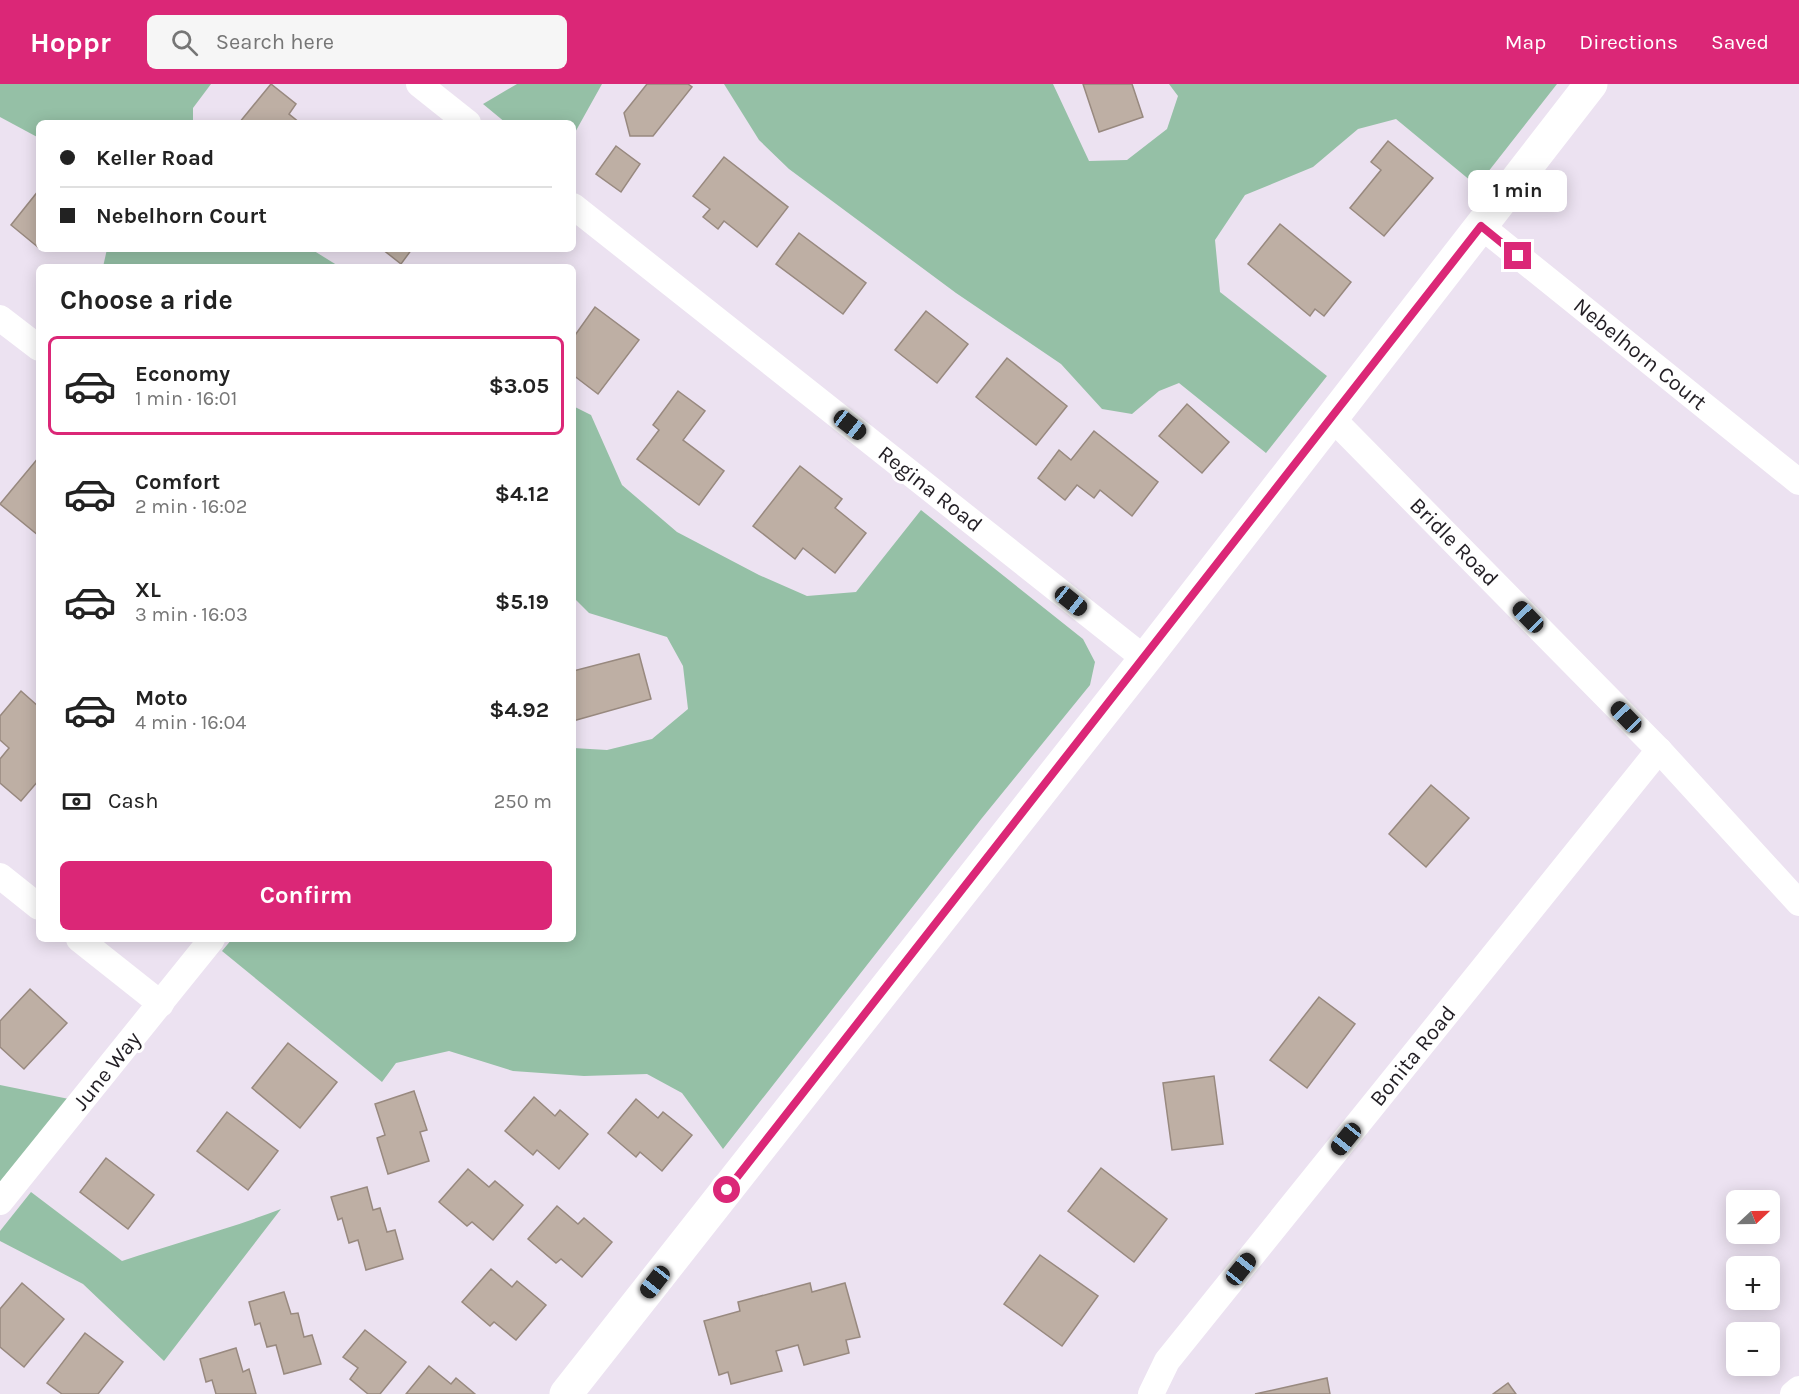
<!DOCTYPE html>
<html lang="en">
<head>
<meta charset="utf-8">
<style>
	body { margin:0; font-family:Karla,sans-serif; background:#f6f6f6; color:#222; height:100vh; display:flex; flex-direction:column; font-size:22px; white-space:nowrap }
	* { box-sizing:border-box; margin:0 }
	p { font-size:20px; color:#767676 }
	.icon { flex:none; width:33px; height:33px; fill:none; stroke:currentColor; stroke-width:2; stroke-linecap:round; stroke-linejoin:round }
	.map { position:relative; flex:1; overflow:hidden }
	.drawer { position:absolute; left:36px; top:180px; width:540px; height:678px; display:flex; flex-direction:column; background:#fff; border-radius:9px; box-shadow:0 3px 15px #0003 }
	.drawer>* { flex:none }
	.banner { position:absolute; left:36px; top:36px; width:540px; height:132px; border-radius:9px; box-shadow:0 3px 15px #0003; display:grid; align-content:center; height:132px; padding:0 24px; background:#fff }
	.needle { width:39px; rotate:68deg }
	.buttons { position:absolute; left:1726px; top:1106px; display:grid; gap:12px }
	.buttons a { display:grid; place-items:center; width:54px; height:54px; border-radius:9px; background:#fff; box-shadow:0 3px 15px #0003; font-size:30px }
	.end { position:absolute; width:27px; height:27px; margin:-14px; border:8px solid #db2777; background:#fff; box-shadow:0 0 0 3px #fff }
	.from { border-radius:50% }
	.bubble { position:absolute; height:42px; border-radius:9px; background:#fff; box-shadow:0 3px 15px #0003; font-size:20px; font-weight:700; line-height:42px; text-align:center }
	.car { position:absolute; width:18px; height:36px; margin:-18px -9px; border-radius:8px; box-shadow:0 0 4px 2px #0007; background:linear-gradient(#222 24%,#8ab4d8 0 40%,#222 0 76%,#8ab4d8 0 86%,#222 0) }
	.banner b { display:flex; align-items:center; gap:21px; height:57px; font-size:22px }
	.banner b+b { border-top:2px solid #e0e0e0 }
	.banner i { width:15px; height:15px; background:#222 }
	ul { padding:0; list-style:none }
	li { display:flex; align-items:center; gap:18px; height:99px; margin:0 12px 9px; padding:0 12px; border:3px solid transparent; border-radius:9px }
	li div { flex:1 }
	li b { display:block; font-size:22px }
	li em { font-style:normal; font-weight:700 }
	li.current { border-color:#db2777 }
	li>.icon { width:54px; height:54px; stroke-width:1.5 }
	h2 { padding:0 24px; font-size:27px; line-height:72px }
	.pay { display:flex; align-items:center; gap:15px; height:66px; padding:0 24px; font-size:22px }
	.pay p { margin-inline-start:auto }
	.cta { display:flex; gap:12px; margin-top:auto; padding:12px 24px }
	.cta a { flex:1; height:69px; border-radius:9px; background:#db2777; color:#fff; font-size:24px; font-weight:700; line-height:69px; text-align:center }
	header { display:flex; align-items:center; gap:36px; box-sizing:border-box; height:84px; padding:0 30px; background:#db2777; color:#fff }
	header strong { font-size:28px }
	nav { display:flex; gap:33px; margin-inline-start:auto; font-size:21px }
	.search { width:420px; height:54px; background:#f6f6f6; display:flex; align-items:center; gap:15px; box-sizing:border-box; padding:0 21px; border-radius:9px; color:#767676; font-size:22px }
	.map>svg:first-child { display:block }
	.forest { fill:#95c0a6 }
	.building { fill:#beafa4; stroke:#98897f; stroke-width:1.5 }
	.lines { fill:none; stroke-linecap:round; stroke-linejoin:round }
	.street { stroke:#fff; stroke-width:26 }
	.secondary { stroke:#fff; stroke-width:33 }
	.route { stroke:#db2777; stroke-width:8 }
	.labels { text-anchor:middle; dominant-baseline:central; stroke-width:6; stroke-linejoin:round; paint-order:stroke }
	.street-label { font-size:22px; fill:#221e24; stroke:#fff }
</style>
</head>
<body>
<header>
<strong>Hoppr</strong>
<div class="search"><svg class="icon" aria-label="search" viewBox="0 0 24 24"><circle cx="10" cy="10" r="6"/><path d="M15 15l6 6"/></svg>Search here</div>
<nav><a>Map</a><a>Directions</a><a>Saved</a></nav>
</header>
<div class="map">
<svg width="1799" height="1310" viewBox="0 0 1799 1310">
	<rect width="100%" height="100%" fill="#ece2f1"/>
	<g class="forest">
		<path d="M0 0H211L193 24V39H39V54L0 33Z"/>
		<path d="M517 0H602L573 52V39H506L483 20Z"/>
		<path d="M724 0H1053L1089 77 1127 76 1167 45 1178 12 1169 0H1557L1477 102 1396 35 1358 45 1313 83 1245 111 1215 156 1220 208 1327 292 1266 369 1179 299 1159 307 1132 330 1102 325 1061 280 956 209 789 85 759 56Z"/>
		<path d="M107 165H311L340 183H103Z"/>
		<path d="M573 322 591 331 622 401 677 448 759 491 807 512 856 508 921 426 1083 555 1095 578 1090 601 982 734 723 1065 682 1009 647 990 584 992 513 987 449 967 396 979 382 998 222 867 232 855H573V664L607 666 652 655 688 625 683 582 667 553 589 529 573 513Z"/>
		<path d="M0 1001 69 1015 0 1098Z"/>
		<path d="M31 1108 122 1177C175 1159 229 1145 281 1125L164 1277 83 1200 0 1157V1147Z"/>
	</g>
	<g class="building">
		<path d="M271 0 296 20 289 30 300 39H239Z"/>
		<path d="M647 0H688L692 3 653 52H630L624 29Z"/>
		<path d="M1083 0H1132L1143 33 1099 48Z"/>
		<path d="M1388 57 1433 94 1384 152 1350 124 1381 86 1371 78Z"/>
		<path d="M616 62 640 80 621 108 596 90Z"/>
		<path d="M724 73 788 123 757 163 724 137 718 145 703 133 710 125 693 112Z"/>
		<path d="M39 106V164L11 141Z"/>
		<path d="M1280 140 1351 198 1324 232 1315 225 1310 232 1248 180Z"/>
		<path d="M799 149 866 199 843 230 776 180Z"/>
		<path d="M382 165H412L401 180Z"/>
		<path d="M595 223 639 256 598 310 573 291V254Z"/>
		<path d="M926 227 968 260 937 299 895 266Z"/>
		<path d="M1007 274 1067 322 1036 361 976 313Z"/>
		<path d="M678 307 705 327 683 356 724 387 699 421 637 375 659 346 653 341Z"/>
		<path d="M1187 320 1229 358 1202 389 1159 352Z"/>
		<path d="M1094 347 1158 398 1132 432 1100 406 1094 414 1077 401 1065 416 1038 394 1059 366 1071 376Z"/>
		<path d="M39 373V452L0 420Z"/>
		<path d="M800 382 842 415 835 424 866 449 835 489 803 464 795 475 753 442Z"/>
		<path d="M639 570 651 615 573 637V587Z"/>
		<path d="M21 607 39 623V696L21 717 0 699V675L9 664 0 656V632Z"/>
		<path d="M1431 701 1469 734 1426 783 1389 750Z"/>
		<path d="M30 905 67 939 24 985 0 963V937Z"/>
		<path d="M1319 913 1355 940 1307 1004 1270 976Z"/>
		<path d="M288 959 337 998 300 1044 252 1004Z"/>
		<path d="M1214 992 1223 1060 1172 1066 1163 999Z"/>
		<path d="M414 1007 427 1046 420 1048 429 1077 388 1090 377 1054 385 1051 375 1020Z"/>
		<path d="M534 1013 555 1032 560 1026 588 1050 559 1085 537 1066 533 1071 505 1047Z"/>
		<path d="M636 1015 658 1034 663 1028 692 1051 662 1087 640 1068 636 1073 608 1049Z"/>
		<path d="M227 1028 278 1067 248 1106 197 1067Z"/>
		<path d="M106 1074 154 1111 128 1145 80 1108Z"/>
		<path d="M1101 1084 1167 1135 1134 1178 1068 1127Z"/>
		<path d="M468 1085 489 1103 495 1097 523 1121 493 1156 472 1138 467 1142 439 1118Z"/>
		<path d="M367 1103 373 1126 380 1124 387 1148 395 1146 403 1175 366 1186 358 1156 349 1159 342 1134 338 1136 331 1113Z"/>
		<path d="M557 1122 578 1140 584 1134 612 1158 582 1193 561 1175 556 1179 528 1155Z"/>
		<path d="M1040 1171 1098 1212 1062 1262 1004 1220Z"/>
		<path d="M491 1185 512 1203 517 1197 546 1221 516 1256 494 1238 490 1242 462 1218Z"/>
		<path d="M22 1199 64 1235 24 1283 0 1263V1225Z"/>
		<path d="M810 1199 812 1208 845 1199 860 1253 846 1256 849 1269 804 1281 798 1261 776 1267 782 1287 731 1300 728 1288 719 1291 704 1237 740 1227 738 1218Z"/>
		<path d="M284 1208 291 1230 298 1229 304 1253 312 1251 321 1280 284 1290 276 1261 267 1263 260 1239 255 1241 249 1218Z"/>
		<path d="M365 1246 406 1278 380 1310H368L350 1295 358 1284 343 1273Z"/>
		<path d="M85 1249 123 1278 98 1310H62L47 1299Z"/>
		<path d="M236 1264 243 1288 249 1285 256 1310H216L212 1296 206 1298 200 1275Z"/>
		<path d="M429 1282 451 1300 456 1294 475 1310H406Z"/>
		<path d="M1327 1294 1330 1310H1255Z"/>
		<path d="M1508 1299 1516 1310H1493Z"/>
	</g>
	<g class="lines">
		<g class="street">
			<path d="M419 0 468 39"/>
			<path d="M573 122 1145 575"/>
			<path d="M1481 142 1799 398"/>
			<path d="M0 234 39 264"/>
			<path d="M1332 334 1659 666 1799 819"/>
			<path d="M0 792 39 823"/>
			<path d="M79 855 161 920"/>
			<path d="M0 1118 212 855"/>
			<path d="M1151 1310 1167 1277 1659 666"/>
			<path d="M1793 1310 1799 1305"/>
		</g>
		<path class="secondary" d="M566 1310 1145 575 1591 0"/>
	</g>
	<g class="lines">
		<path class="route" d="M727 1106 1481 142 1518 172"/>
	</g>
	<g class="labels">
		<g class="street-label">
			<text transform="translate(1640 270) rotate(39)">Nebelhorn Court</text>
			<text transform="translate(930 405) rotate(38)">Regina Road</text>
			<text transform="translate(1454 458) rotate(45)">Bridle Road</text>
			<text transform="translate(1413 972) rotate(-51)">Bonita Road</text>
			<text transform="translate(107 987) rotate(-51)">June Way</text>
		</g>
	</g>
</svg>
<div class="buttons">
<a><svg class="needle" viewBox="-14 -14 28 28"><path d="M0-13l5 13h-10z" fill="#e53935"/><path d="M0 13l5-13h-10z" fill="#767676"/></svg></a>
<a>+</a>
<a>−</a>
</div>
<i class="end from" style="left:727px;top:1106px"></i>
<i class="end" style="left:1518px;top:172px"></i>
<div class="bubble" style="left:1468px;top:86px;width:99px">1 min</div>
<i class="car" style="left:850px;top:341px;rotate:128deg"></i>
<i class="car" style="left:1071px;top:517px;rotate:129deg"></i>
<i class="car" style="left:1528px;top:533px;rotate:316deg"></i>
<i class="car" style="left:1626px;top:633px;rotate:316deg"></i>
<i class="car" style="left:1346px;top:1055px;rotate:219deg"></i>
<i class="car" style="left:1241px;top:1185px;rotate:39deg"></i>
<i class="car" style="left:655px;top:1198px;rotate:218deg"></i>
<div class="banner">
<b><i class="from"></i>Keller Road</b>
<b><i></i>Nebelhorn Court</b>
</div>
<section class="drawer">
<h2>Choose a ride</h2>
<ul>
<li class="current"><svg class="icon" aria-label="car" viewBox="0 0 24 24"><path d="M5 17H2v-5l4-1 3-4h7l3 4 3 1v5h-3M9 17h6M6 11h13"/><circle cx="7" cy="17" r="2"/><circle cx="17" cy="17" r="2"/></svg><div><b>Economy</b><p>1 min · 16:01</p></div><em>$3.05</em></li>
<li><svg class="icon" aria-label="car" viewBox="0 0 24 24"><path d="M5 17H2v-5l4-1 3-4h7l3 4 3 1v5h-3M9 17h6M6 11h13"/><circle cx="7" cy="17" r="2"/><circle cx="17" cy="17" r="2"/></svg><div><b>Comfort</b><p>2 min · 16:02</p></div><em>$4.12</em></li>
<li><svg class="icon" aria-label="car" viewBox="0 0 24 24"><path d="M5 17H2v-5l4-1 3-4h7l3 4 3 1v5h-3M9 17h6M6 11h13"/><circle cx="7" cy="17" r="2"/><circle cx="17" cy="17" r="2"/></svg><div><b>XL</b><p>3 min · 16:03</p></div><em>$5.19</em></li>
<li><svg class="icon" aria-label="car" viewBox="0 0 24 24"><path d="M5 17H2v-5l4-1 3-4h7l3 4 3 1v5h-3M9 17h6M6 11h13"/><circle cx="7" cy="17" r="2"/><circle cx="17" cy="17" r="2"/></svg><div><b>Moto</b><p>4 min · 16:04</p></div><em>$4.92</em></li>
</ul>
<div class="pay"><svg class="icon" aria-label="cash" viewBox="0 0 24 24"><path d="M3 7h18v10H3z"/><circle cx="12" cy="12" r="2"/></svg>Cash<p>250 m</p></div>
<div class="cta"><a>Confirm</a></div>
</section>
</div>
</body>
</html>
